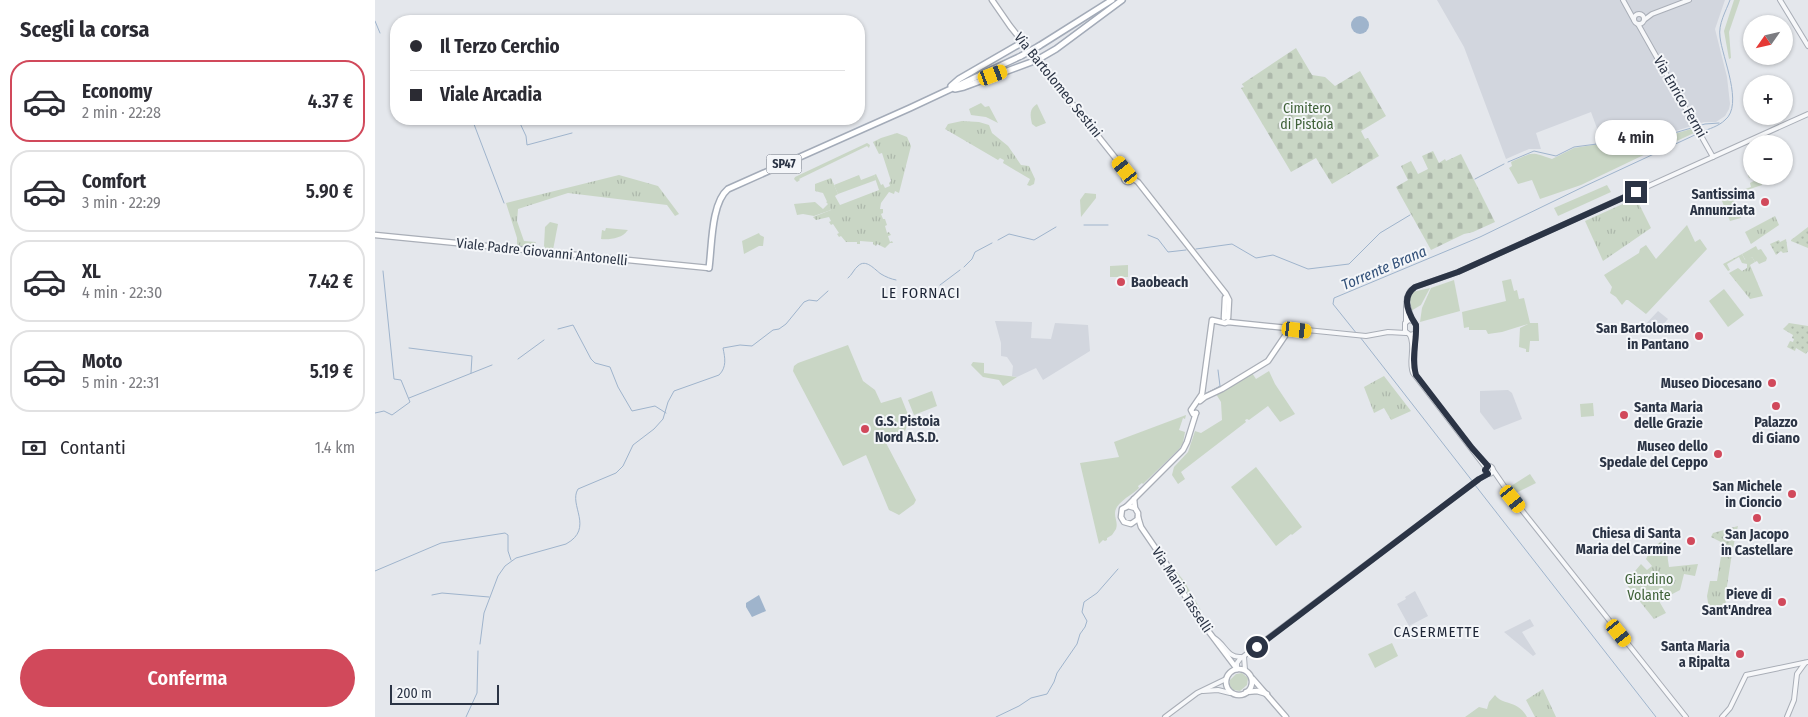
<!DOCTYPE html>
<html lang="it">
<head>
<meta charset="utf-8">
<style>
	body { margin:0; font-family:"Fira Sans Condensed",sans-serif; background:#f7f7f7; color:#2b2b33; height:100vh; display:flex; flex-direction:column; font-size:19px; white-space:nowrap }
	* { box-sizing:border-box; margin:0 }
	p { font-size:16px; color:#7c7c81 }
	.icon { flex:none; width:28px; height:28px; fill:none; stroke:currentColor; stroke-width:2; stroke-linecap:round; stroke-linejoin:round }
	.map { position:relative; flex:1; overflow:hidden }
	.details { display:flex; flex-direction:column; background:#fff; width:375px }
	.details>* { flex:none }
	.hud { position:absolute; left:15px; top:15px; width:475px; height:110px; border-radius:20px; box-shadow:0 1px 4px #0004; display:grid; align-content:center; height:110px; padding:0 20px; background:#fff }
	.needle { width:32px; rotate:236deg }
	.buttons { position:absolute; left:1368px; top:15px; display:grid; gap:10px }
	.buttons a { display:grid; place-items:center; width:50px; height:50px; border-radius:50%; background:#fff; box-shadow:0 1px 4px #0004; font-size:25px }
	.scale { position:absolute; left:15px; bottom:12px; width:109px; box-sizing:border-box; padding-left:5px; border:2px solid #2b3445; border-top:0; font-size:14px; line-height:18px; white-space:nowrap; color:#2b3445; -webkit-text-stroke:4px #f4f6f9; paint-order:stroke }
	.end { position:absolute; width:22px; height:22px; margin:-11px; border:6px solid #2b3445; background:#fff; box-shadow:0 0 0 2px #fff }
	.from { border-radius:50% }
	.bubble { position:absolute; height:35px; border-radius:18px; background:#fff; box-shadow:0 1px 4px #0004; font-size:16px; font-weight:600; line-height:35px; text-align:center }
	.car { position:absolute; width:15px; height:30px; margin:-15px -8px; border-radius:6px; box-shadow:0 0 4px 1px #0007; background:linear-gradient(#f5c518 24%,#345 0 40%,#f5c518 0 76%,#345 0 86%,#f5c518 0) }
	.hud b { display:flex; align-items:center; gap:18px; height:48px; font-size:19px }
	.hud b+b { border-top:1px solid #e1e1e2 }
	.hud i { width:12px; height:12px; background:#2b2b33 }
	ul { padding:0; list-style:none }
	li { display:flex; align-items:center; gap:15px; height:82px; margin:0 10px 8px; padding:0 10px; border:2px solid #e1e1e2; border-radius:20px }
	li div { flex:1 }
	li b { display:block; font-size:19px }
	li em { font-style:normal; font-weight:600 }
	li.selected { border-color:#d1495b }
	li>.icon { width:45px; height:45px; stroke-width:1.5 }
	h2 { padding:0 20px; font-size:22px; line-height:60px }
	.pay { display:flex; align-items:center; gap:12px; height:55px; padding:0 20px; font-size:19px }
	.pay p { margin-inline-start:auto }
	.button { display:flex; gap:10px; margin-top:auto; padding:10px 20px }
	.button a { flex:1; height:58px; border-radius:30px; background:#d1495b; color:#fff; font-size:20px; font-weight:600; line-height:58px; text-align:center }
	main { display:flex; flex:1; min-height:0 }
	.map>svg:first-child { display:block }
	.built { fill:#d2d6de }
	.grass { fill:#c9d6c5 }
	.cemetery { fill:url(#cemetery-stones) }
	.park { fill:url(#park-tufts) }
	.garden { fill:url(#garden-dots) }
	.water { fill:#9fb4cc }
	.lines { fill:none; stroke-linecap:round; stroke-linejoin:round }
	.stream { stroke:#9fb4cc; stroke-width:1 }
	.tertiary-casing { stroke:#a9aeb7; stroke-width:6 }
	.secondary-casing { stroke:#a9aeb7; stroke-width:7 }
	.primary-casing { stroke:#a3abb8; stroke-width:8 }
	.tertiary { stroke:#f7f8fa; stroke-width:4 }
	.secondary { stroke:#fff; stroke-width:4.5 }
	.primary { stroke:#fff; stroke-width:5 }
	.primary-bridge-casing { stroke:#a3abb8; stroke-width:8; stroke-linecap:butt }
	.primary-bridge { stroke:#fff; stroke-width:5 }
	.route { stroke:#2b3445; stroke-width:6 }
	.poi-dot { fill:#d1495b; stroke:#f4f6f9; stroke-width:2 }
	.labels { text-anchor:middle; dominant-baseline:central; stroke-width:4; stroke-linejoin:round; paint-order:stroke }
	.shield { fill:#f4f6f9; stroke:#676e7b; stroke-width:1 }
	.shield-label { font-size:12px; font-weight:bold; fill:#2b3445 }
	.street-label { font-size:14px; fill:#2b3445; stroke:#f4f6f9 }
	.park-label { font-size:14px; fill:#3f6138; stroke:#f4f6f9 }
	.poi-label { font-size:14px; font-weight:bold; fill:#2b3445; stroke:#f4f6f9; text-anchor:end }
	.water-label { font-size:15px; font-style:italic; fill:#34527a; stroke:#f4f6f9 }
	.neighbourhood-label { font-size:15px; letter-spacing:1px; fill:#1d2536; stroke:#f4f6f9 }
</style>
</head>
<body>
<main>
<section class="details">
<h2>Scegli la corsa</h2>
<ul>
<li class="selected"><svg class="icon" aria-label="car" viewBox="0 0 24 24"><path d="M5 17H2v-5l4-1 3-4h7l3 4 3 1v5h-3M9 17h6M6 11h13"/><circle cx="7" cy="17" r="2"/><circle cx="17" cy="17" r="2"/></svg><div><b>Economy</b><p>2 min · 22:28</p></div><em>4.37 €</em></li>
<li><svg class="icon" aria-label="car" viewBox="0 0 24 24"><path d="M5 17H2v-5l4-1 3-4h7l3 4 3 1v5h-3M9 17h6M6 11h13"/><circle cx="7" cy="17" r="2"/><circle cx="17" cy="17" r="2"/></svg><div><b>Comfort</b><p>3 min · 22:29</p></div><em>5.90 €</em></li>
<li><svg class="icon" aria-label="car" viewBox="0 0 24 24"><path d="M5 17H2v-5l4-1 3-4h7l3 4 3 1v5h-3M9 17h6M6 11h13"/><circle cx="7" cy="17" r="2"/><circle cx="17" cy="17" r="2"/></svg><div><b>XL</b><p>4 min · 22:30</p></div><em>7.42 €</em></li>
<li><svg class="icon" aria-label="car" viewBox="0 0 24 24"><path d="M5 17H2v-5l4-1 3-4h7l3 4 3 1v5h-3M9 17h6M6 11h13"/><circle cx="7" cy="17" r="2"/><circle cx="17" cy="17" r="2"/></svg><div><b>Moto</b><p>5 min · 22:31</p></div><em>5.19 €</em></li>
</ul>
<div class="pay"><svg class="icon" aria-label="cash" viewBox="0 0 24 24"><path d="M3 7h18v10H3z"/><circle cx="12" cy="12" r="2"/></svg>Contanti<p>1.4 km</p></div>
<div class="button"><a>Conferma</a></div>
</section>
<div class="map">
<svg width="1433" height="717" viewBox="0 0 1433 717">
	<defs>
		<pattern id="cemetery-stones" width="16" height="16" patternUnits="userSpaceOnUse" patternTransform="scale(1.25)"><rect width="16" height="16" fill="#c9d6c5"/><path d="M2 7V4a2 2 0 0 1 4 0v3zM10 15v-3a2 2 0 0 1 4 0v3z" fill="#adb8ab"/></pattern>
		<pattern id="park-tufts" width="24" height="20" patternUnits="userSpaceOnUse" patternTransform="scale(1.25)"><rect width="24" height="20" fill="#c9d6c5"/><path d="M3 7l-1-3M5 7V3M7 7l1-3M15 17l-1-3M17 17v-4M19 17l1-3" fill="none" stroke="#adb8ab"/></pattern>
		<pattern id="garden-dots" width="8" height="8" patternUnits="userSpaceOnUse" patternTransform="scale(1.25)"><rect width="8" height="8" fill="#c9d6c5"/><path d="M2 2h.1M6 6h.1" fill="none" stroke="#adb8ab" stroke-width="1.8" stroke-linecap="round"/></pattern>
	</defs>
	<rect width="100%" height="100%" fill="#e4e7ec"/>
	<g class="built">
		<path d="M1062 0H1350L1340 29 1352 77 1355 104 1354 109 1350 116 1341 122H1329L1291 134 1273 135 1249 133 1232 143 1227 142 1216 112 1161 133 1166 149H1154L1131 159 1089 47Z"/>
		<path d="M1283 311 1293 319 1281 332 1268 327Z"/>
		<path d="M620 321 657 322 656 338 676 339 680 323 713 325 715 351 668 380 661 368 642 377 637 376 638 366 632 357 626 356V343Z"/>
		<path d="M1133 390 1137 393 1147 419 1119 430 1105 412V391Z"/>
		<path d="M1040 591 1053 616 1034 626 1022 604 1031 599 1030 597Z"/>
		<path d="M1155 619 1159 626 1147 632 1161 654 1158 656 1129 632Z"/>
	</g>
	<g class="grass">
		<path d="M1359 0H1365L1354 32 1356 58 1354 59 1349 31Z"/>
		<path d="M606 103 610 107 614 106 623 123 611 117 596 115 594 109Z"/>
		<path d="M662 104 671 123 661 127 657 124C655 115 654 109 662 104Z"/>
		<path d="M1316 129 1319 133 1282 150 1281 148 1287 146 1285 138Z"/>
		<path d="M1252 135 1272 138 1277 151 1206 185 1165 199 1157 180 1143 184 1134 168 1137 166 1136 162C1159 152 1154 151 1177 159L1199 148 1224 144 1234 145Z"/>
		<path d="M492 143 495 145 494 148 492 146 424 179 425 180 422 182 419 179 420 177Z"/>
		<path d="M1376 174V176H1381L1382 181 1385 180 1387 185 1375 189V192L1358 198 1366 218 1355 221 1347 201 1344 198 1376 187 1375 183 1379 181 1377 177 1374 178 1373 175Z"/>
		<path d="M484 175 486 180 499 175 501 180 463 194 459 185Z"/>
		<path d="M1232 185 1236 192 1183 216 1179 208Z"/>
		<path d="M710 193 721 194V198L706 217 705 200Z"/>
		<path d="M453 201 456 210 439 216 428 214 422 215 419 204 440 202 448 209 453 204 451 202Z"/>
		<path d="M175 222 183 224 178 250 171 249 169 246 170 227Z"/>
		<path d="M1312 225 1320 242 1325 239 1332 249 1273 312 1271 314 1253 300H1251L1247 305 1241 297 1235 293 1237 287 1229 275 1264 253 1265 249 1271 245 1281 259Z"/>
		<path d="M231 228 253 230 252 231C248 238 234 240 226 239L227 230 230 231Z"/>
		<path d="M384 233 385 235 389 237 388 246H384L369 254 367 241Z"/>
		<path d="M1381 246 1383 250 1386 249 1392 258 1391 261 1384 264 1382 261 1380 262 1377 257 1371 261 1367 254Z"/>
		<path d="M753 265V277H735V266Z"/>
		<path d="M1136 279 1139 291 1142 290 1144 299 1149 298 1155 323H1163L1164 341H1155L1154 352H1151V349L1144 347 1145 328 1153 324 1127 332 1113 334 1111 330H1094V327L1089 328 1087 312 1131 301 1127 281Z"/>
		<path d="M1079 280 1085 311 1045 322 1047 308 1056 288Z"/>
		<path d="M1055 288 1046 305 1036 311 1035 298 1037 292Z"/>
		<path d="M1349 289 1369 315 1353 327 1334 301Z"/>
		<path d="M473 345 488 381 500 390 506 403 526 397 536 422 532 426 530 431 511 443 541 500 539 504 524 515 514 510 491 455 468 466 418 371 419 366 423 363Z"/>
		<path d="M598 362 609 363V373L642 377 628 386 624 380 608 377 596 365Z"/>
		<path d="M894 371 900 384 920 414 905 422 893 406 874 420 872 419 870 420 871 422 806 472 810 479 803 484 797 475 799 467 813 452 820 431 826 433 847 420 846 402 841 394 877 373 881 379Z"/>
		<path d="M557 391 562 406 539 415 533 400Z"/>
		<path d="M1218 403 1219 416 1206 417 1205 404Z"/>
		<path d="M811 415 810 419 808 418 804 430 810 432 808 443 804 449 768 484 767 483 763 486 764 488C757 495 740 503 740 513 740 519 743 523 741 529L737 535 732 538V540L730 541 728 540 724 544 705 463 744 457 739 442Z"/>
		<path d="M881 467 927 527 917 535 916 534 901 546 856 487Z"/>
		<path d="M1155 474 1161 483 1141 493 1136 486Z"/>
		<path d="M796 565 809 581 827 612 825 614Z"/>
		<path d="M1017 643 1023 656 1000 668 993 654Z"/>
		<path d="M867 673 873 678 872 685 865 691 858 690 854 686 855 680 861 674Z"/>
		<path d="M1120 695C1128 706 1142 699 1152 717H1090L1104 707 1112 709 1114 702Z"/>
	</g>
	<g class="cemetery">
		<path d="M921 48 937 75 950 77 960 86 985 71 1011 116 986 131 990 139 993 138 1004 156 957 184 941 158 916 172 866 88 869 87 867 84Z"/>
		<path d="M1058 151 1064 163 1070 159 1071 161 1086 154 1120 222 1098 232 1089 234 1056 250 1021 187 1033 180 1026 166 1036 161 1043 174 1053 169 1047 156Z"/>
	</g>
	<g class="park">
		<path d="M587 121 604 122 614 125 617 133 633 146 646 165 654 166 660 179 659 184 655 186 652 185 655 179 628 163 629 160 625 158 623 160 570 129 573 124Z"/>
		<path d="M522 133 532 137 536 146 524 193 520 191 519 194 514 192 506 203 505 209H508V213L506 214 508 219H510L512 225 510 226 512 233 514 232 516 235 513 236 515 242 517 241 518 243H515L510 248 502 244 501 246 498 244V242L485 241V244H482V242H471L466 236 464 237 462 234 464 233 458 224 456 225 454 222 456 221 454 217 441 220 438 217 456 210 448 193 440 191V184L456 178 463 194 460 196 465 205 504 190 499 175 501 174 506 185 508 184 510 188 515 186 514 183 516 181 507 153 504 154 498 142 506 138Z"/>
		<path d="M244 175 283 186 304 214 300 216 292 205 193 193 143 209 142 221 149 241 161 242 158 247 142 246V238L131 203Z"/>
		<path d="M1261 198 1276 228 1228 261 1210 221Z"/>
		<path d="M1400 216 1404 225 1376 244 1370 232Z"/>
		<path d="M1367 254 1370 260 1377 257 1380 262 1375 265 1388 296 1375 299 1354 273 1363 268 1367 271 1372 268V264L1367 263 1364 257 1352 264 1355 270 1353 271 1348 264Z"/>
		<path d="M1009 376 1036 411 1016 420 1009 408 999 413 989 387Z"/>
		<path d="M1290 540 1294 567 1323 564 1320 576 1309 574 1305 590 1284 601 1291 613 1279 619 1250 583 1266 564 1272 570 1277 566 1271 559C1275 550 1281 543 1290 540Z"/>
		<path d="M1347 550 1356 551 1357 553 1352 586 1350 610 1334 609 1332 596 1335 581H1342Z"/>
		<path d="M1168 689 1181 717H1182H1160L1151 700Z"/>
	</g>
	<g class="garden">
		<path d="M1433 227V248L1416 241V240Z"/>
		<path d="M1411 239 1413 252 1408 253 1406 251 1401 255 1395 244 1404 240 1405 242Z"/>
		<path d="M1414 323 1433 326V351L1431 354 1421 348 1420 351 1412 347 1415 341 1418 342 1419 339 1417 338 1418 335 1408 329Z"/>
		<path d="M1363 526 1358 548 1336 537 1338 533Z"/>
	</g>
	<g class="water">
		<circle cx="985" cy="25" r="9"/>
		<path d="M384 595 391 611 377 617 371 607V603Z"/>
	</g>
	<g class="lines">
		<g class="stream">
			<path d="M0 21 5 33"/>
			<path d="M97 119 129 203"/>
			<path d="M143 119 151 136 152 145 197 133"/>
			<path d="M1326 132C1334 129 1344 126 1350 120 1369 105 1347 57 1345 37 1343 24 1351 11 1355 0"/>
			<path d="M1133 162 1159 151 1181 156 1199 147 1237 142 1252 134 1289 136 1330 124 1344 123"/>
			<path d="M1100 179 1129 164"/>
			<path d="M709 225H733"/>
			<path d="M773 235 783 239 793 252 811 250"/>
			<path d="M623 240 634 234 659 240 681 227"/>
			<path d="M821 249 857 244 881 258 898 255 933 269 974 264 1005 233 1035 215"/>
			<path d="M589 267 597 259 600 252 617 243"/>
			<path d="M473 278C477 275 479 269 483 266 491 258 500 270 506 274 511 277 516 279 521 280"/>
			<path d="M565 285 585 270"/>
			<path d="M183 329 198 325 216 359 220 363 235 367 243 387 257 411 280 406 291 413"/>
			<path d="M982 334 958 304 959 298 1105 237 1210 186 1322 134"/>
			<path d="M985 337 1098 482"/>
			<path d="M34 348 97 356 96 373"/>
			<path d="M143 359 169 340"/>
			<path d="M830 394 845 386 843 370"/>
			<path d="M34 398 117 365"/>
			<path d="M0 413 9 411 17 415 35 402 26 380 19 379 8 271"/>
			<path d="M1100 485 1281 717"/>
			<path d="M0 571 66 543 130 533 133 535V551L136 560"/>
			<path d="M57 595 67 593 114 597"/>
			<path d="M105 644 109 613 123 576 130 566 141 558 191 544C220 528 193 505 203 489L241 473 248 466 258 445 279 429 288 419 293 402 299 391 344 375C352 367 350 358 348 348L365 345 377 346 398 330 404 329 411 324 429 302 434 300 442 301 453 291"/>
			<path d="M91 717 102 693 103 651"/>
			<path d="M621 717 644 706 656 698 672 694 679 682 682 673 702 644 705 634 710 627 712 621 707 612 709 602 722 593 743 569"/>
		</g>
		<defs>
			<g id="tertiary">
				<path d="M1248 0 1259 20"/>
				<path d="M1405 0 1433 46"/>
				<circle cx="1264" cy="19" r="5"/>
				<path d="M1269 20 1277 14 1314 0"/>
				<path d="M1263 24 1338 157"/>
				<path d="M1033 306 1037 320"/>
				<path d="M1031 322V307L1032 297 1035 291 1040 287 1083 272 1433 114"/>
				<path d="M922 329 991 336 1013 332 1031 333"/>
				<path d="M1039 334 1035 335 1030 331V323L1034 320 1038 321 1041 325C1041 340 1037 357 1040 372"/>
				<path d="M1035 335C1041 347 1033 361 1038 373L1111 468"/>
				<circle cx="1114" cy="470" r="4"/>
				<path d="M1118 470 1138 499 1311 717"/>
				<path d="M839 638C850 644 852 658 866 657"/>
				<path d="M869 657 870 670"/>
				<path d="M862 669V663L865 659 1104 479 1113 474"/>
				<path d="M828 691 843 690 855 693"/>
				<path d="M790 717 822 693 851 679"/>
				<path d="M1347 717 1355 708 1371 675 1433 662"/>
				<path d="M1412 717 1419 700 1422 674 1430 663"/>
			</g>
			<g id="secondary">
				<path d="M617 0 635 26 754 175"/>
				<circle cx="753" cy="178" r="4"/>
				<path d="M757 178 763 182 851 294 854 300 853 318"/>
				<path d="M0 235 334 268"/>
				<path d="M849 318 850 298"/>
				<path d="M825 401 830 397 847 389 893 361 914 330"/>
				<path d="M821 413 818 414 816 410 827 394 837 320 850 323 853 322 922 329"/>
				<path d="M759 499 760 508 763 513V519L756 524 749 522 746 517 747 509 753 506 760 508"/>
				<path d="M751 507 808 450 812 442 821 413"/>
				<path d="M763 517 766 527 792 565 822 616 862 669"/>
				<circle cx="864" cy="682" r="13"/>
				<path d="M878 679 911 717"/>
				<path d="M871 692 882 691 892 694"/>
			</g>
			<g id="primary">
				<path d="M664 46 737 0"/>
				<path d="M576 86 584 79 648 42"/>
				<path d="M580 89 589 87 662 60 681 49 747 0"/>
				<path d="M334 268C337 246 336 203 353 189L535 108 646 56"/>
			</g>
		</defs>
		<use href="#tertiary" class="tertiary-casing"/>
		<use href="#secondary" class="secondary-casing"/>
		<use href="#primary" class="primary-casing"/>
		<use href="#tertiary" class="tertiary"/>
		<use href="#secondary" class="secondary"/>
		<use href="#primary" class="primary"/>
		<defs>
			<path id="primary-bridge" d="M646 56 664 46"/>
		</defs>
		<use href="#primary-bridge" class="primary-bridge-casing"/>
		<use href="#primary-bridge" class="primary-bridge"/>
	</g>
	<g class="lines">
		<path class="route" d="M882 647 1104 479 1113 474 1110 470 1113 466 1097 448 1041 375C1036 359 1042 340 1041 325 1033 313 1026 297 1040 287L1083 272 1261 192"/>
	</g>
	<g class="poi-dot">
		<circle cx="1390" cy="202" r="5"/>
		<circle cx="746" cy="282" r="5"/>
		<circle cx="1324" cy="336" r="5"/>
		<circle cx="1397" cy="383" r="5"/>
		<circle cx="1401" cy="406" r="5"/>
		<circle cx="1249" cy="415" r="5"/>
		<circle cx="490" cy="429" r="5"/>
		<circle cx="1343" cy="454" r="5"/>
		<circle cx="1417" cy="494" r="5"/>
		<circle cx="1382" cy="518" r="5"/>
		<circle cx="1316" cy="541" r="5"/>
		<circle cx="1407" cy="602" r="5"/>
		<circle cx="1365" cy="654" r="5"/>
	</g>
	<g class="labels">
		<rect class="shield" x="391.5" y="154.5" width="35" height="19" rx="4"/>
		<g class="shield-label">
			<text x="409" y="164">SP47</text>
		</g>
		<g class="street-label">
			<text transform="translate(683 85) rotate(51)">Via Bartolomeo Sestini</text>
			<text transform="translate(1305 97) rotate(60)">Via Enrico Fermi</text>
			<text transform="translate(167 252) rotate(6)">Viale Padre Giovanni Antonelli</text>
			<text transform="translate(807 590) rotate(57)">Via Maria Tasselli</text>
		</g>
		<g class="park-label">
			<text x="932" y="108">Cimitero<tspan x="932" dy="16">di Pistoia</tspan></text>
			<text x="1274" y="579">Giardino<tspan x="1274" dy="16">Volante</tspan></text>
		</g>
		<g class="poi-label">
			<text x="1380" y="194">Santissima<tspan x="1380" dy="16">Annunziata</tspan></text>
			<text x="756" y="282" text-anchor="start">Baobeach</text>
			<text x="1314" y="328">San Bartolomeo<tspan x="1314" dy="16">in Pantano</tspan></text>
			<text x="1387" y="383">Museo Diocesano</text>
			<text x="1259" y="407" text-anchor="start">Santa Maria<tspan x="1259" dy="16">delle Grazie</tspan></text>
			<text x="500" y="421" text-anchor="start">G.S. Pistoia<tspan x="500" dy="16">Nord A.S.D.</tspan></text>
			<text x="1401" y="422" text-anchor="middle">Palazzo<tspan x="1401" dy="16">di Giano</tspan></text>
			<text x="1333" y="446">Museo dello<tspan x="1333" dy="16">Spedale del Ceppo</tspan></text>
			<text x="1407" y="486">San Michele<tspan x="1407" dy="16">in Cioncio</tspan></text>
			<text x="1306" y="533">Chiesa di Santa<tspan x="1306" dy="16">Maria del Carmine</tspan></text>
			<text x="1382" y="534" text-anchor="middle">San Jacopo<tspan x="1382" dy="16">in Castellare</tspan></text>
			<text x="1397" y="594">Pieve di<tspan x="1397" dy="16">Sant'Andrea</tspan></text>
			<text x="1355" y="646">Santa Maria<tspan x="1355" dy="16">a Ripalta</tspan></text>
		</g>
		<g class="water-label">
			<text transform="translate(1009 268) rotate(-23)">Torrente Brana</text>
		</g>
		<g class="neighbourhood-label">
			<text x="546" y="293">LE FORNACI</text>
			<text x="1062" y="632">CASERMETTE</text>
		</g>
	</g>
</svg>
<div class="buttons">
<a><svg class="needle" viewBox="-14 -14 28 28"><path d="M0-13l5 13h-10z" fill="#e53935"/><path d="M0 13l5-13h-10z" fill="#7c7c81"/></svg></a>
<a>+</a>
<a>−</a>
</div>
<div class="scale">200 m</div>
<i class="end from" style="left:882px;top:647px"></i>
<i class="end" style="left:1261px;top:192px"></i>
<div class="bubble" style="left:1220px;top:120px;width:82px">4 min</div>
<i class="car" style="left:618px;top:75px;rotate:70deg"></i>
<i class="car" style="left:750px;top:170px;rotate:321deg"></i>
<i class="car" style="left:922px;top:330px;rotate:97deg"></i>
<i class="car" style="left:1138px;top:499px;rotate:141deg"></i>
<i class="car" style="left:1244px;top:633px;rotate:141deg"></i>
<div class="hud">
<b><i class="from"></i>Il Terzo Cerchio</b>
<b><i></i>Viale Arcadia</b>
</div>
</div>
</main>
</body>
</html>
